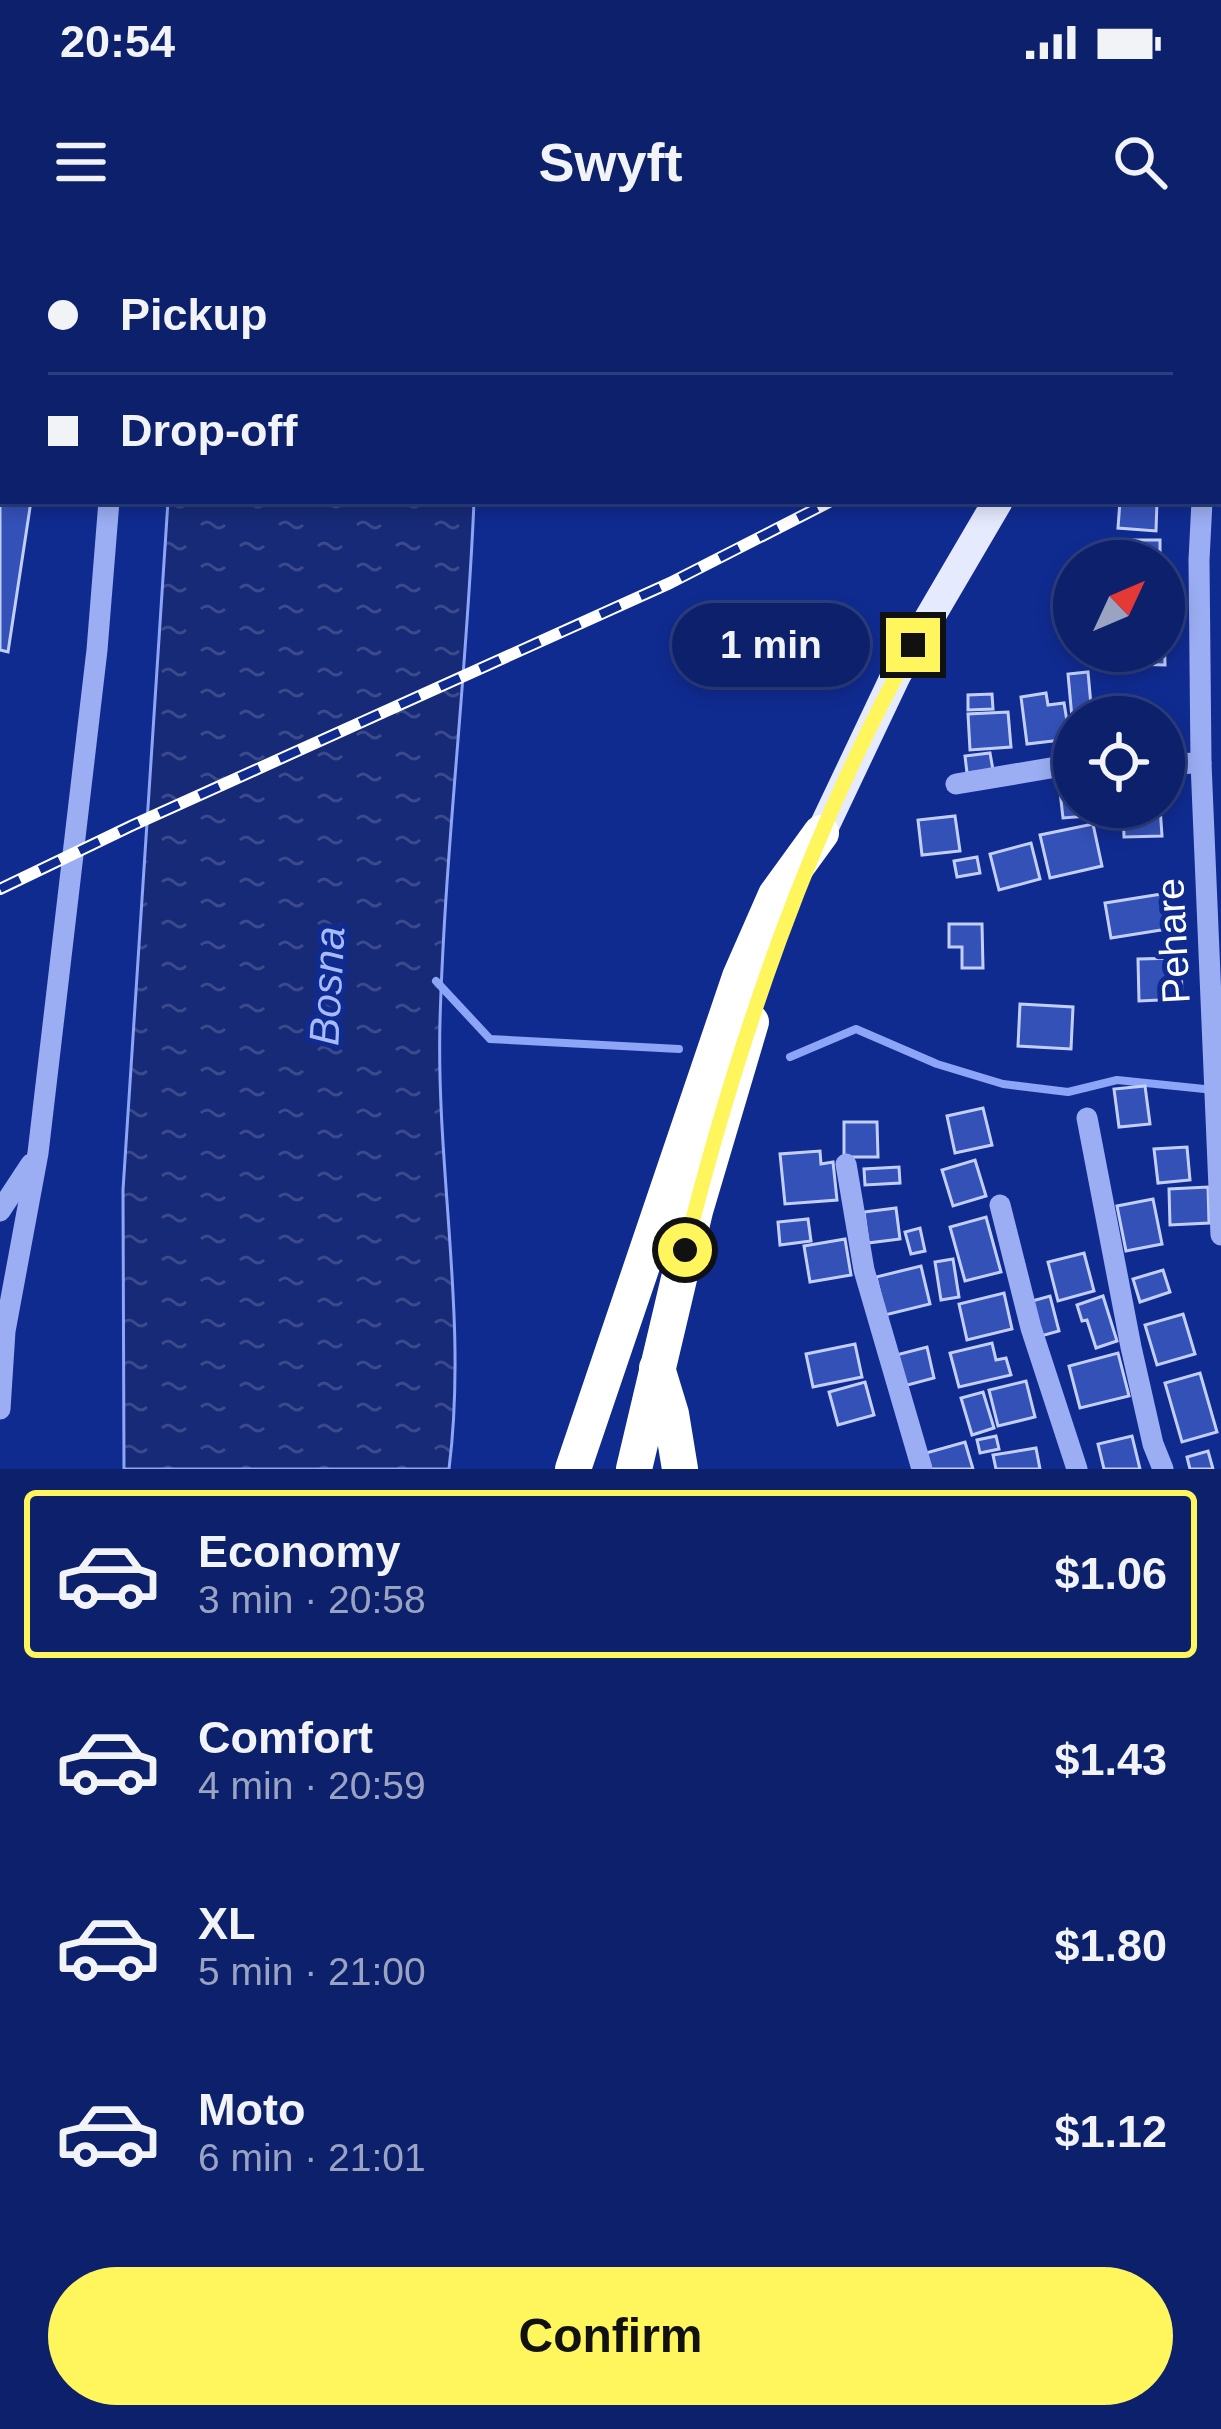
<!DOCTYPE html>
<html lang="en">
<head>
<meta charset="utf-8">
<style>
	body { margin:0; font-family:Arial,sans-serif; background:#152872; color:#f1f3f6; height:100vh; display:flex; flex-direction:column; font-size:45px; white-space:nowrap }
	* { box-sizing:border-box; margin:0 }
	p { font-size:39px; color:#9aa3c2 }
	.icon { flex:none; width:66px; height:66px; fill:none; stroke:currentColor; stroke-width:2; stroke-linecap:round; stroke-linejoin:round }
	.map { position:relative; height:1229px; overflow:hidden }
	.details { display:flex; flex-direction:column; background:#0c206c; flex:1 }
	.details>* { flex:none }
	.banner { position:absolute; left:0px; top:0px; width:1221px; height:264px; box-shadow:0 6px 18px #0003,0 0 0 3px #2c3e7f; display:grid; align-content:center; height:264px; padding:0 48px; background:#0c206c }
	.needle { width:78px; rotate:46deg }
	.buttons { position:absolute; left:1053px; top:300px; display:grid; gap:24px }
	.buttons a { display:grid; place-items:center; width:132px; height:132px; border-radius:50%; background:#0c206c; box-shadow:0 6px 18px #0003,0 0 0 3px #2c3e7f; font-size:60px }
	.end { position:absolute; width:54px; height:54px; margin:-27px; border:15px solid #fff55c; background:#111; box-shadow:0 0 0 6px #111 }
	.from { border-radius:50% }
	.bubble { position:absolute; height:84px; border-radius:42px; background:#0c206c; box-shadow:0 6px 18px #0003,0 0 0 3px #2c3e7f; font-size:39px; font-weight:700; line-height:84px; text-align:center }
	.banner b { display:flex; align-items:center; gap:42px; height:114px; font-size:45px }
	.banner b+b { border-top:3px solid #2c3e7f }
	.banner i { width:30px; height:30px; background:#f1f3f6 }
	ul { padding:21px 0 0; list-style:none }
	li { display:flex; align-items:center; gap:36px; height:168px; margin:0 24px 18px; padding:0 24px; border:6px solid transparent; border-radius:12px }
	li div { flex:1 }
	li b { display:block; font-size:45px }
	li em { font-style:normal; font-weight:700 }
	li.active { border-color:#fff55c }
	li>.icon { width:108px; height:108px; stroke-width:1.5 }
	.cta { display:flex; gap:24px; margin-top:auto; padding:24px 48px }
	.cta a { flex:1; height:138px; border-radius:72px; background:#fff55c; color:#111; font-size:48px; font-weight:700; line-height:138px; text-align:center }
	.status { display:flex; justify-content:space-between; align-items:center; height:84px; padding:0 60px; background:#0c206c; direction:ltr }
	.status svg { height:33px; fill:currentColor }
	header { display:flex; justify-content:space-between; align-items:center; height:156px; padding:0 48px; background:#0c206c; font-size:54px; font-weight:700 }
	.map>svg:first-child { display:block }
	.water { fill:url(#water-ripples); stroke:#8ca5f6; stroke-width:3 }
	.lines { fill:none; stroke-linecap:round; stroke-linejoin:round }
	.stream { stroke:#8ca5f6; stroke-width:8 }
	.building { fill:#3451b8; stroke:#c2cffd; stroke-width:3 }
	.minor { stroke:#9baef3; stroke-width:21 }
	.major { stroke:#e6eaff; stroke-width:30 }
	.highway { stroke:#fff; stroke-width:36 }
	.rail-casing { stroke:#fff; stroke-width:12 }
	.rail { stroke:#102b90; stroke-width:8; stroke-dasharray:22; stroke-linecap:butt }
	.route { stroke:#fff55c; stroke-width:15 }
	.labels { text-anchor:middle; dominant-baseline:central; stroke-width:10; stroke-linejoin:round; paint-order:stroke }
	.street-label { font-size:39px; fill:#fff; stroke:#102b90 }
	.water-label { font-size:42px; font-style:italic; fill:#a7bafa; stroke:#102b90 }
</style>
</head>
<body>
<div class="status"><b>20:54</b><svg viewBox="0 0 49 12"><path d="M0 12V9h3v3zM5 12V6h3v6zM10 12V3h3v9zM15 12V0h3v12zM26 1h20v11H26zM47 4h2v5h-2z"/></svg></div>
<header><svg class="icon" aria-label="menu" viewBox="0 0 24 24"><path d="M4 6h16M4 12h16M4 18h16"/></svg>Swyft<svg class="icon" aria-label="search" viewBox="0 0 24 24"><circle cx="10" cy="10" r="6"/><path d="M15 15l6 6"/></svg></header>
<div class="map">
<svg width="1221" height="1229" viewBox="0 0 1221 1229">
	<defs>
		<pattern id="water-ripples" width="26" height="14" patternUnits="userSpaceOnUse" patternTransform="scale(3)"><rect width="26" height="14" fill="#172a77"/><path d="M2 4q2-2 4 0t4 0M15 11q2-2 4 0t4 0" fill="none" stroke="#3a4a8b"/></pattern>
	</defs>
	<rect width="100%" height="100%" fill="#102b90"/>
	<g class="water">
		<path d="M189 0H497L496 3Z"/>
		<path d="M168 261H474C467 435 445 608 440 781 436 931 468 1079 449 1229H124L123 950Z"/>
	</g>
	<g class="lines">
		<g class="stream">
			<path d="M436 741 490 799 679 809"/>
			<path d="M790 817 856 789 937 824 1003 844 1068 852 1117 840 1214 850"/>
		</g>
	</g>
	<g class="building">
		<path d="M0 97 3 261H31L8 412 0 410Z"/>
		<path d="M1120 261H1157L1156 291 1118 288Z"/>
		<path d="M1108 300H1160V321H1109Z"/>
		<path d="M1164 384 1165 425 1087 423V411H1164Z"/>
		<path d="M1088 432 1092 476 1072 478 1068 434Z"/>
		<path d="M1046 453 1048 465 1064 463 1070 499 1027 504 1021 457Z"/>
		<path d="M992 454 993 469 968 470V455Z"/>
		<path d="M1008 472 1011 507 970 510 968 474Z"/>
		<path d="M990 513 993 530 967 533 965 516Z"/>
		<path d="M1074 532V567H1088V576L1063 578 1058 534Z"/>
		<path d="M1123 567H1160L1162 596 1124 597Z"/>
		<path d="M955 576 960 611 922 615 918 580Z"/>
		<path d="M1093 584 1102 626 1050 638 1040 595Z"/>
		<path d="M1031 603 1040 639 999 650 990 614Z"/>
		<path d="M977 617 980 633 957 637 954 621Z"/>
		<path d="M1174 652 1180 687 1111 698 1105 663Z"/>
		<path d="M949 684H982L983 728H962V707H949Z"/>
		<path d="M1181 718 1182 759 1139 761 1138 719Z"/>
		<path d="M1020 764 1073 767 1071 809 1018 806Z"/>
		<path d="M1145 846 1150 884 1119 887 1114 849Z"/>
		<path d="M983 868 992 905 955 913 947 876Z"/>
		<path d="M844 882H877L878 917H844Z"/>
		<path d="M1187 907 1190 940 1158 943 1154 909Z"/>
		<path d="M820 911 821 924 833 922 837 960 785 964 780 914Z"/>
		<path d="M975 920 986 956 953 966 942 930Z"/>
		<path d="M899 927 900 943 865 945 864 929Z"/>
		<path d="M1208 947 1209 983 1170 985 1169 949Z"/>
		<path d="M1153 959 1162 1004 1126 1011 1117 966Z"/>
		<path d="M896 968 900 999 868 1003 864 972Z"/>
		<path d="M986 977 1001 1032 965 1041 950 987Z"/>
		<path d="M808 979 811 1001 780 1005 778 982Z"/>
		<path d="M920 988 925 1011 911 1014 905 992Z"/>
		<path d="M845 999 851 1035 810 1042 804 1006Z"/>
		<path d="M1084 1013 1094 1051 1058 1061 1048 1022Z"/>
		<path d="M953 1019 959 1057 941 1060 935 1022Z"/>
		<path d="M921 1026 930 1064 885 1075 876 1037Z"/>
		<path d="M1163 1030 1170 1052 1140 1062 1133 1039Z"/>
		<path d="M1004 1053 1012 1089 967 1100 959 1064Z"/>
		<path d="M1050 1056 1059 1091 1041 1096 1032 1061Z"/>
		<path d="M1103 1056 1117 1101 1096 1108 1087 1080 1082 1081 1077 1065Z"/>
		<path d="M1183 1074 1195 1114 1157 1125 1145 1085Z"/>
		<path d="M992 1103 996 1120 1006 1118 1011 1135 959 1147 950 1113Z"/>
		<path d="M855 1104 862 1137 813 1147 806 1114Z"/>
		<path d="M927 1107 934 1138 904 1146 896 1115Z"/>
		<path d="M1118 1113 1129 1156 1080 1168 1069 1126Z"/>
		<path d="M1200 1133 1217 1192 1182 1202 1165 1143Z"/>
		<path d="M1026 1141 1035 1177 998 1186 989 1150Z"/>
		<path d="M865 1142 874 1175 838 1185 829 1152Z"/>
		<path d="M983 1152 994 1188 972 1195 961 1158Z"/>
		<path d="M996 1196 999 1209 980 1213 977 1200Z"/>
		<path d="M1132 1196 1140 1229H1104L1098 1204Z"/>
		<path d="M965 1202 973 1229H931L926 1213Z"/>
		<path d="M1036 1208 1040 1229H996L993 1215Z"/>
		<path d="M1208 1211 1213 1229H1190L1187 1217Z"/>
	</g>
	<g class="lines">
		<g class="minor">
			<path d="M126 0V3"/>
			<path d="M1094 0 1098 3"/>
			<path d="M1218 89H1221"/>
			<path d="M1218 164 1221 156"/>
			<path d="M1202 261 1199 320 1201 523 1221 995"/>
			<path d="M1164 524 1201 523"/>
			<path d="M956 544 1074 524"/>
			<path d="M1087 878 1131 1107 1153 1204 1163 1229"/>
			<path d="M846 924 864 1030 922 1229"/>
			<path d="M1000 965 1031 1088 1077 1229"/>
			<path d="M0 971 31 924"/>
			<path d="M0 1169 5 1091 38 913 97 410 109 261"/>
		</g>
		<g class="major">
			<path d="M1191 3 1193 0"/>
			<path d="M821 593 896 435 998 261"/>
		</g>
		<g class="highway">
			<path d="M657 1128 671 1174 680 1229"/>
			<path d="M573 1229 740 737 776 655 821 593"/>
			<path d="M634 1229 695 971 751 782"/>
		</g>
		<defs>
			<g id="rail">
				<path d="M1098 3 1100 0"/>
				<path d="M0 649 131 586 670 343 831 261"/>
			</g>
		</defs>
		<use href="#rail" class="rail-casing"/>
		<use href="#rail" class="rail"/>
	</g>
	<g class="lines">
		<path class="route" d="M685 1010C738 800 808 594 913 405"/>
	</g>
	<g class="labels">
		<g class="street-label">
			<text transform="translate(1173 701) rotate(-93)">Pehare</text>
		</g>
		<g class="water-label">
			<text transform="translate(327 746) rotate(-87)">Bosna</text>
		</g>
	</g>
</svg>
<div class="buttons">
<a><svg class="needle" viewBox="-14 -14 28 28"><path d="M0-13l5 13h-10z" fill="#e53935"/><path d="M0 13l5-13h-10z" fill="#9aa3c2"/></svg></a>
<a><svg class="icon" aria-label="locate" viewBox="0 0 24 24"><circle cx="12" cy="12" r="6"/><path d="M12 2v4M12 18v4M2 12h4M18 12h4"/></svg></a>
</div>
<i class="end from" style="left:685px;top:1010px"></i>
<i class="end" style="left:913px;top:405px"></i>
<div class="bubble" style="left:672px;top:363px;width:198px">1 min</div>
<div class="banner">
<b><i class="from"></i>Pickup</b>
<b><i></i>Drop-off</b>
</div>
</div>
<section class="details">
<ul>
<li class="active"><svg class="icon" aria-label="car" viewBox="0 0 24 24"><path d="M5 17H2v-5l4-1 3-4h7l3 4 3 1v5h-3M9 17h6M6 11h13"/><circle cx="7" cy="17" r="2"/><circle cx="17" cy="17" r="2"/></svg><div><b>Economy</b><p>3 min · 20:58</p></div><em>$1.06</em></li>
<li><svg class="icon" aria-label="car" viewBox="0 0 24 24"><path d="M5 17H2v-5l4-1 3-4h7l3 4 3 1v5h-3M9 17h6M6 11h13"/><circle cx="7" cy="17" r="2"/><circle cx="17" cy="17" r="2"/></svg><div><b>Comfort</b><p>4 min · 20:59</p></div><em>$1.43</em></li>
<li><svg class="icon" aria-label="car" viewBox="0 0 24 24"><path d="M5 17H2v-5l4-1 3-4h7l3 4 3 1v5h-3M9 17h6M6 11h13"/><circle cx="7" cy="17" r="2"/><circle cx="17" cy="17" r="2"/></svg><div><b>XL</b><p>5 min · 21:00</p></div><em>$1.80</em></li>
<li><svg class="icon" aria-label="car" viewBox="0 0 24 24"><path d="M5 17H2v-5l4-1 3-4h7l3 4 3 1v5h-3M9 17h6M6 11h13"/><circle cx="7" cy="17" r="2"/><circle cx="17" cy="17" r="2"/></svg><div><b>Moto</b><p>6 min · 21:01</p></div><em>$1.12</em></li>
</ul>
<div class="cta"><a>Confirm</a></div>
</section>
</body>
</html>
